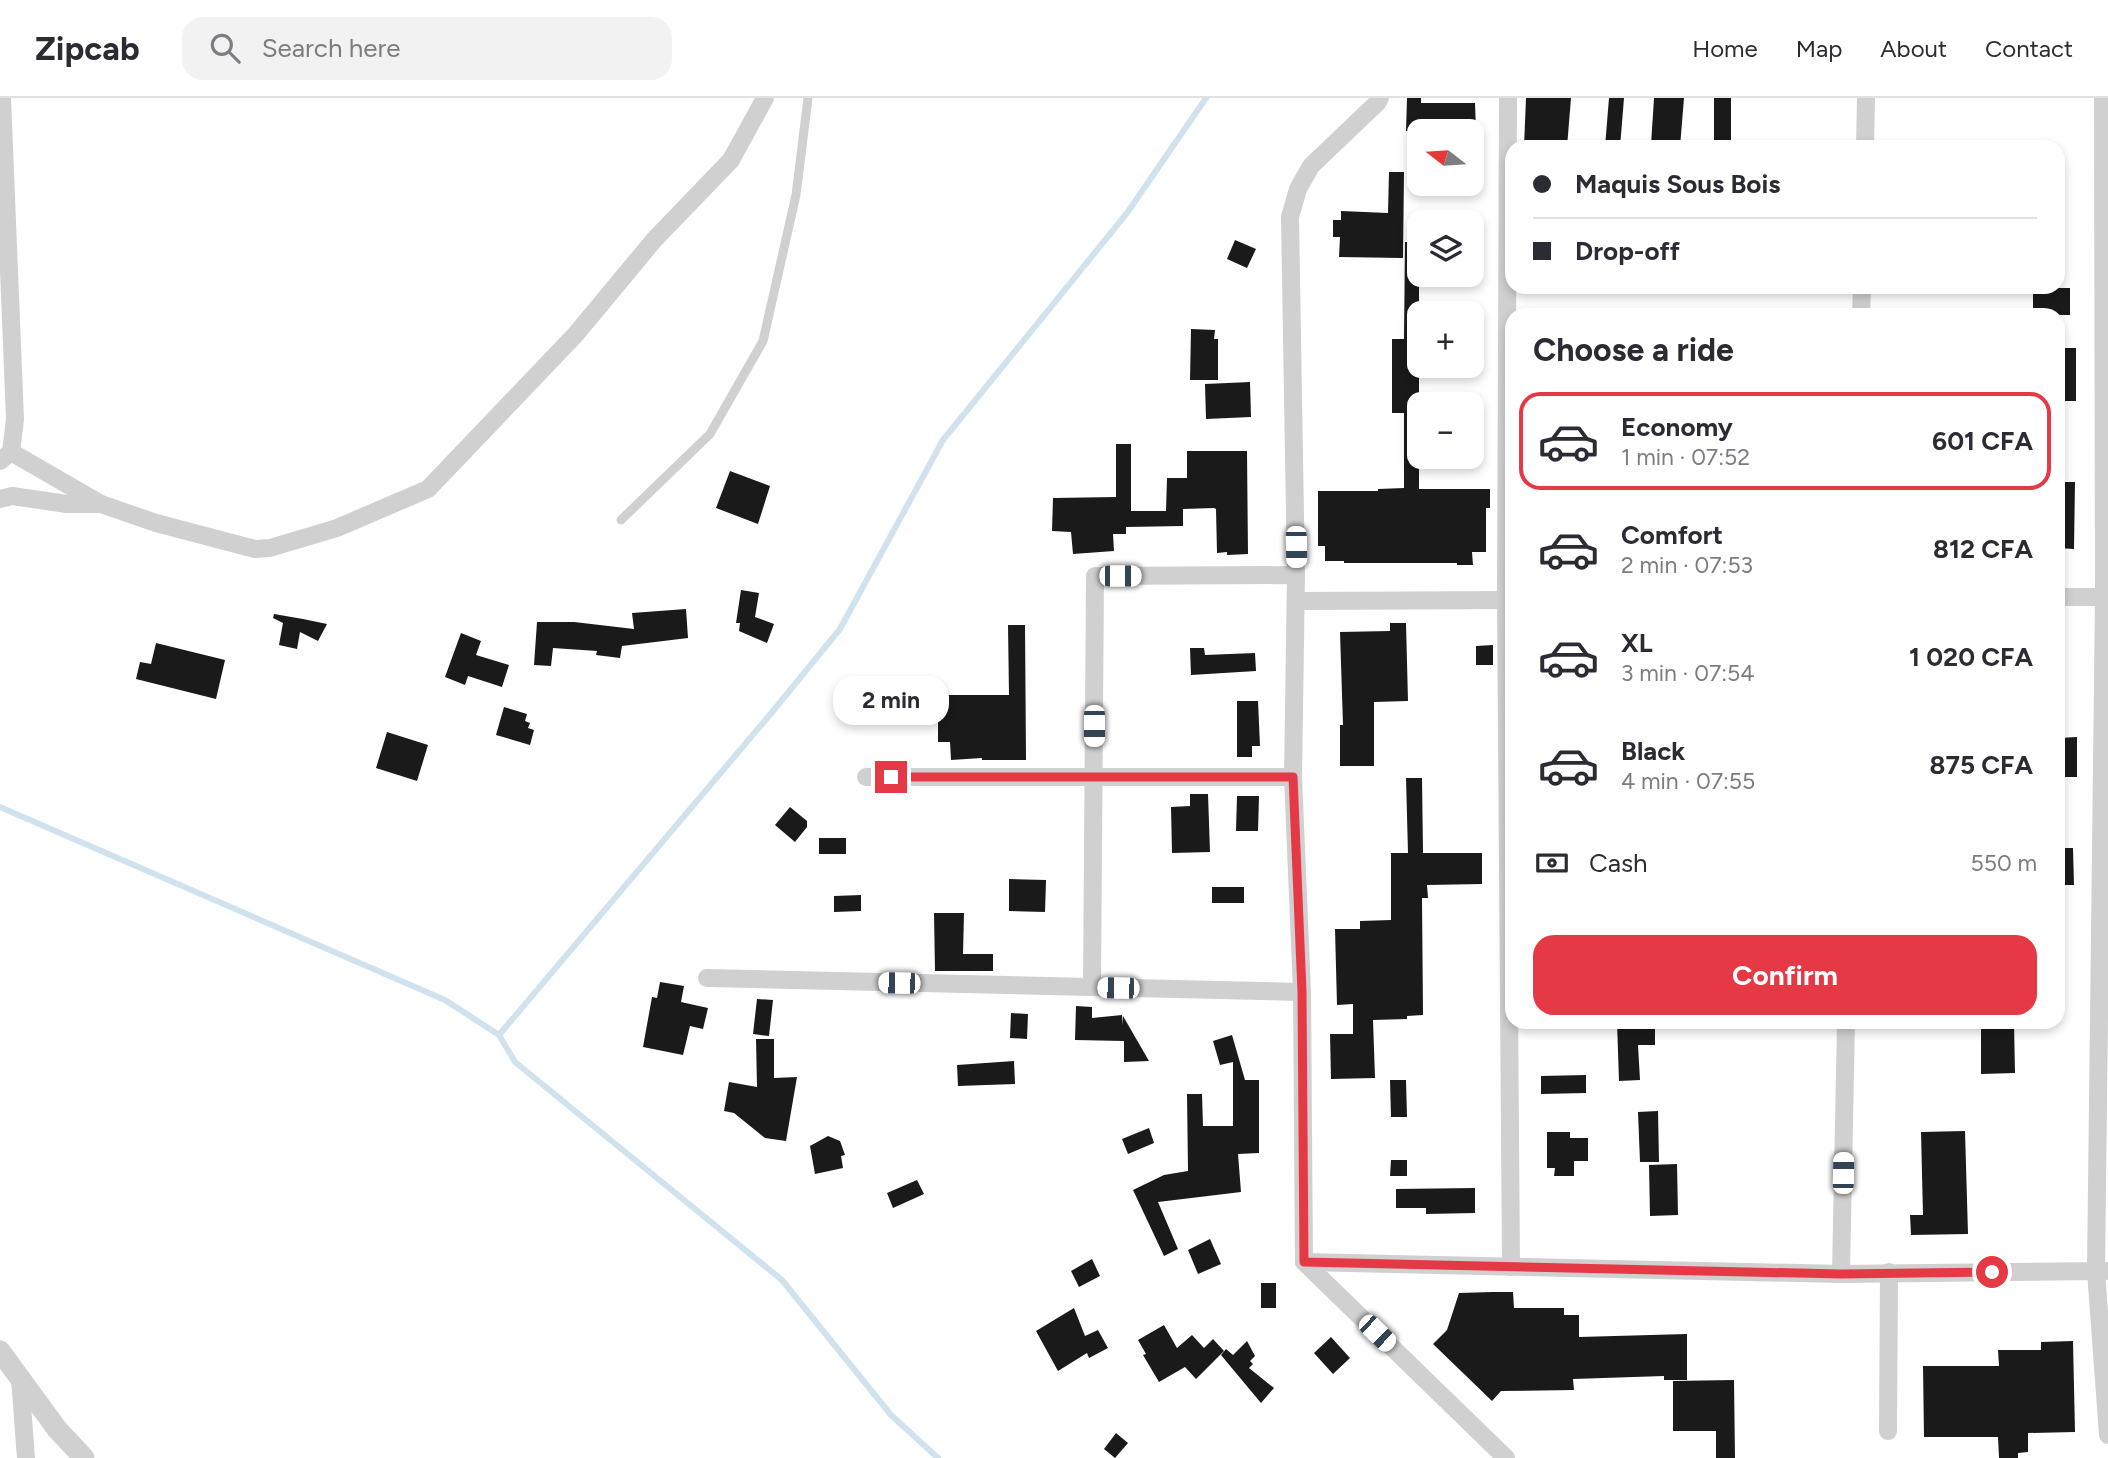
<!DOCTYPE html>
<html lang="en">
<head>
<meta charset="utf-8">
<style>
	body { margin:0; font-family:Figtree,sans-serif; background:#f2f2f3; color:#2b2b33; height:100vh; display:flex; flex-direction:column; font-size:26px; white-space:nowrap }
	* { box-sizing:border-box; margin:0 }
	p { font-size:23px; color:#7c7c81 }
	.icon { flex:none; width:38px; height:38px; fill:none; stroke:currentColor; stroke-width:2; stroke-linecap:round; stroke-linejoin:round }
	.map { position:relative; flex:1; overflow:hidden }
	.drawer { position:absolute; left:1505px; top:210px; width:560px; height:721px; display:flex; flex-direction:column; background:#fff; border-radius:21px; box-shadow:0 4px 10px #0003 }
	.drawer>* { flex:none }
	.top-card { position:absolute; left:1505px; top:42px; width:560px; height:154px; border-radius:21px; box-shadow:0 4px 10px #0003; display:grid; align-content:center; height:154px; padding:0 28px; background:#fff }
	.needle { width:46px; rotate:287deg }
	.tools { position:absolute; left:1407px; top:21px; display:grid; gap:14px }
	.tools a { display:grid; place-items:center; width:77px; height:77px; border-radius:14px; background:#fff; box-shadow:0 4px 10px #0003; font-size:35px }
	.end { position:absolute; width:32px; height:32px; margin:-16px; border:9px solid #e63946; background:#fff; box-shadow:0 0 0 4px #fff }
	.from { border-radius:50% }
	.bubble { position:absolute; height:49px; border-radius:21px; background:#fff; box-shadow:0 4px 10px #0003; font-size:23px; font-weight:700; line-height:49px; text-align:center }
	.car { position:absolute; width:21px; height:42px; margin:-21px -10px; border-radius:9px; box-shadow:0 0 5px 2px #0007; background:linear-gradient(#fff 24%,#345 0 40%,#fff 0 76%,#345 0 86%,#fff 0) }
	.top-card b { display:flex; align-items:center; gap:24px; height:66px; font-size:26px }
	.top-card b+b { border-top:2px solid #e1e1e2 }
	.top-card i { width:18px; height:18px; background:#2b2b33 }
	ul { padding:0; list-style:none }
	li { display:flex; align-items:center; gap:21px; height:98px; margin:0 14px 10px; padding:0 14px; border:4px solid transparent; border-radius:21px }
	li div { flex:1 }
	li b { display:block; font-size:26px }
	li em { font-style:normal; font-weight:700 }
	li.selected { border-color:#e63946 }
	li>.icon { width:63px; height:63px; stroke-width:1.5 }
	h2 { padding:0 28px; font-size:32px; line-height:84px }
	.pay { display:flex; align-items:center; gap:18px; height:77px; padding:0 28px; font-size:26px }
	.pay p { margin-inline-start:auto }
	.cta { display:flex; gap:14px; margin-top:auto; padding:14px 28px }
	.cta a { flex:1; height:80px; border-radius:21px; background:#e63946; color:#fff; font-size:28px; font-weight:700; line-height:80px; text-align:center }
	header { display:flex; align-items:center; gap:42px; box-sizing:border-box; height:98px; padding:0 35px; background:#fff; border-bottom:2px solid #e1e1e2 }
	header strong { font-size:33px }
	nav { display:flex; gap:38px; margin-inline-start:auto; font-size:24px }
	.search { width:490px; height:63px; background:#f2f2f3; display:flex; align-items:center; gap:18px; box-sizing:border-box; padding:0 24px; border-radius:21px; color:#7c7c81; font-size:26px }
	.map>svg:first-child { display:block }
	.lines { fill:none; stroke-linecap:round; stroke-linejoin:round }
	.stream { stroke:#cfe2ee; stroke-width:6 }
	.building { fill:#1a1a1a }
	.service { stroke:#d0d0d0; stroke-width:9 }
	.minor { stroke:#d0d0d0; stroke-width:18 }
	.tertiary { stroke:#d0d0d0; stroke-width:21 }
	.route { stroke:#e63946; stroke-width:9 }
</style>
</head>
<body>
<header>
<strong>Zipcab</strong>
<div class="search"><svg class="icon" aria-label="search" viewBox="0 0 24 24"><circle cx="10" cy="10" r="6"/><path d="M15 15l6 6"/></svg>Search here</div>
<nav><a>Home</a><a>Map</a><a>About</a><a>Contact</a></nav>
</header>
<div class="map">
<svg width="2108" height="1360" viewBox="0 0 2108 1360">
	<rect width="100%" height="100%" fill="#fff"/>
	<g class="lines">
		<g class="stream">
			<path d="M0 709 445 902 499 937 515 964 782 1182 891 1317 938 1360"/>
			<path d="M499 937 773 613 840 531 943 342 1127 115 1206 0"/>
		</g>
	</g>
	<g class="building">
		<path d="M1407 0H1421V5H1475L1476 33H1406Z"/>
		<path d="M1526 0H1571L1567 49H1524Z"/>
		<path d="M1609 0H1624L1620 49H1605Z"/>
		<path d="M1654 0H1684L1680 49 1651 47Z"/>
		<rect x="1714" y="0" width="17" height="49"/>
		<path d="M1389 74H1404L1403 160 1339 159 1340 139H1333V122H1341V113L1388 115Z"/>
		<path d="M1235 142 1256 151 1247 170 1227 161Z"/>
		<path d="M1405 144H1419V391H1490V410H1486V454H1472L1473 467H1457V465H1344V463H1325V448H1318V393H1378V391L1404 390V315H1392V241H1404Z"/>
		<rect x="2033" y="190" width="37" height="27"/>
		<path d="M1191 231 1215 232 1214 241H1218V282H1190Z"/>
		<rect x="2058" y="250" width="18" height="53"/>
		<path d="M1250 284 1251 319 1206 321 1205 286Z"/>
		<path d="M1116 346H1131V413H1166L1167 380H1187V353H1247L1248 456 1227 457V454L1217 455 1216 411 1214 410 1183 411V428L1126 429V436H1113L1114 453 1073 456 1071 434 1052 433 1053 400 1116 399Z"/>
		<path d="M730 373 770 388 758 426 716 410Z"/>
		<path d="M2058 384H2075L2074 451 2058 450Z"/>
		<path d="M741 492 759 495 755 519 774 526 767 545 739 533 740 525H736Z"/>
		<path d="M686 511 688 540 622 548 620 560 596 557 597 553 553 550 551 568 534 567 537 524H574L634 531 632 515Z"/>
		<path d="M274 516 303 521 327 526 318 543 300 534 297 551 279 547 283 525 273 520Z"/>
		<path d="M1390 525H1406L1408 603 1374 604V668H1340V627H1343L1340 534 1390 533Z"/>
		<path d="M1008 527H1025L1026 662H982V660L951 662 950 644H938V617H925V597H1009Z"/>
		<path d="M461 535 481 543 476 557 509 567 502 589 468 578 465 587 445 579Z"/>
		<path d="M156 545 225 562 216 601 136 581 140 564 151 566Z"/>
		<path d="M1493 547V567H1476V548Z"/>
		<path d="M1190 550H1204L1205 557 1255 555 1256 573 1191 577Z"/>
		<path d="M1237 603H1258L1260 648H1252V659H1237Z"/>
		<path d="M504 609 527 616 525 623 530 625 528 630 534 632 530 647 496 637Z"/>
		<path d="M387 634 428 647 417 683 376 670Z"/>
		<path d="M2077 639V679H2058V640Z"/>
		<path d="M1406 680H1422L1423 755H1482V786L1427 787 1428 800H1422L1423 917 1407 918V921L1373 922 1375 980 1331 981 1330 936H1353V906L1337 907 1335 831H1360V823L1391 822V755H1408Z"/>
		<path d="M1190 696H1208L1210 754 1172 755 1171 709 1190 708Z"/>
		<path d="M1237 698H1259L1258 733H1236Z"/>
		<path d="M790 709 807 723V729L795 744 775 727Z"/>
		<rect x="819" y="740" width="27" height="16"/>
		<path d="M2058 750H2073L2074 787H2058Z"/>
		<path d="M1009 781 1046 782 1045 814 1009 813Z"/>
		<rect x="1212" y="789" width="32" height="16"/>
		<path d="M861 797V813L834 814V798Z"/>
		<path d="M934 815H964L963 856H993V873H935Z"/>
		<path d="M660 884 684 888 681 904 708 910 703 931 690 928 683 957 643 949 652 899 657 900Z"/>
		<path d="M757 901 773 902 769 938 753 936Z"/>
		<path d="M1076 908 1092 909V920L1122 917 1123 927V918L1149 963 1124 964V943L1075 942Z"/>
		<path d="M1011 915 1028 916 1027 941 1010 940Z"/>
		<path d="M1617 924H1655V947H1638L1640 982 1619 983Z"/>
		<path d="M1981 924H2014L2015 975 1981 976Z"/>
		<path d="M1232 937 1245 982H1259V1055L1238 1056 1241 1094 1158 1104 1178 1151 1164 1158 1133 1092 1164 1077 1188 1073 1187 996H1202L1203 1028H1233V964L1220 967 1213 943Z"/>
		<path d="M756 941H774V980L797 979 786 1043 765 1040 734 1015 724 1013 729 984 757 989Z"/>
		<path d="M1014 963 1015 986 958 988 957 967Z"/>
		<path d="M1586 977V995L1541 996V978Z"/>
		<path d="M1390 982H1406L1407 1019H1391Z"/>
		<path d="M1658 1013 1659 1064H1640L1638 1014Z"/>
		<path d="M1149 1030 1154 1045 1128 1056 1122 1041Z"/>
		<path d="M1965 1033 1968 1136 1911 1137 1910 1117H1923L1921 1034Z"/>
		<path d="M1547 1034H1570V1040H1588V1063H1574V1078H1554L1555 1070H1547Z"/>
		<path d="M828 1038 840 1043 845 1057 841 1058 843 1070 815 1076 810 1048Z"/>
		<path d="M1391 1062H1407V1078H1390Z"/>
		<path d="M1677 1066 1678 1117 1650 1118 1649 1067Z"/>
		<path d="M917 1082 924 1096 893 1110 887 1095Z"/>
		<path d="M1475 1090V1115L1426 1116V1110H1396V1091Z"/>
		<path d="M1210 1141 1221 1166 1198 1176 1188 1152Z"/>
		<path d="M1092 1161 1100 1178 1079 1189 1071 1173Z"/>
		<rect x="1261" y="1185" width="15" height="25"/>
		<path d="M1492 1194H1513L1514 1210H1564V1217H1579V1239L1687 1236V1282H1664V1278L1573 1281 1574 1292 1501 1293 1492 1303 1433 1246 1447 1232 1459 1195Z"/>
		<path d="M1074 1210 1085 1238 1098 1232 1108 1250 1089 1260 1087 1255 1058 1273 1036 1233Z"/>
		<path d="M1164 1227 1177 1250 1192 1237 1204 1250 1213 1241 1224 1253 1196 1281 1185 1269 1159 1284 1143 1257 1146 1256 1138 1242Z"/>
		<path d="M1331 1239 1350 1260 1333 1276 1314 1255Z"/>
		<path d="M1247 1243 1255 1258 1250 1263 1253 1266 1249 1270 1274 1290 1261 1305 1221 1257 1226 1251 1233 1257Z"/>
		<path d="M2073 1243 2075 1334 2028 1335V1354L2018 1355V1360H1999L1998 1339H1924L1923 1268H1999L1998 1252H2041V1244Z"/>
		<path d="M1734 1282 1735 1360H1716V1333H1673V1283Z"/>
		<path d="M1116 1335 1128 1345 1115 1360 1104 1351Z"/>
	</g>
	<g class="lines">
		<path class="service" d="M621 422 710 336 763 243 796 97 808 0"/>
		<g class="minor">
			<path d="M1380 0 1377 5 1311 68 1298 91 1290 119 1296 477 1293 679 1302 894 1304 1164 1506 1360"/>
			<path d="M1508 0 1506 502 1511 1169"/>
			<path d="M2103 0 2104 499 2096 1173 2108 1337"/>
			<path d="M1865 49 1866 0"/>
			<path d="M1861 217 1862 189"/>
			<path d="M11 354 101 406 156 425 255 451 270 450 337 430 428 391 576 236 654 142 731 62 765 0"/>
			<path d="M0 363 11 354 15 321 2 0"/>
			<path d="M0 401 12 398 67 406H101"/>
			<path d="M2058 499H2108"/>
			<path d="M1296 503 1512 502"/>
			<path d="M866 679H1293"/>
			<path d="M707 880 1302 894"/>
			<path d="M1092 889 1095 478 1296 477"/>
			<path d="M1304 1164 1841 1176 2106 1173"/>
			<path d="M1841 1176 1846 924"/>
			<path d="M20 1280 26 1360"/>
			<path d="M1888 1333 1889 1174"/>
		</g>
		<path class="tertiary" d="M0 1253 57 1331 84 1360"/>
	</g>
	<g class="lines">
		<path class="route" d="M891 679H1293L1302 894 1304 1164 1841 1176 1992 1174"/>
	</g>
</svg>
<div class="tools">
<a><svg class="needle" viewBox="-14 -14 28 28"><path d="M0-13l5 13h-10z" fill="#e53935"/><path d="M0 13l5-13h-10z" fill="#7c7c81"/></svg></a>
<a><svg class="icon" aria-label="layers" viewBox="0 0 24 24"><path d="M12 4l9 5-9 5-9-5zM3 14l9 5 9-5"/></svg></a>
<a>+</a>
<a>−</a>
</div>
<i class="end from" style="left:1992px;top:1174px"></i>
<i class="end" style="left:891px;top:679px"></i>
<div class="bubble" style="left:833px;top:578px;width:116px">2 min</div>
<i class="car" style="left:1296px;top:449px;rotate:179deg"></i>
<i class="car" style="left:1120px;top:478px;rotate:90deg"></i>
<i class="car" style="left:1094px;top:628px;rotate:180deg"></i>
<i class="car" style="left:899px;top:885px;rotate:271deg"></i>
<i class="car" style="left:1118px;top:890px;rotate:271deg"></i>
<i class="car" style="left:1843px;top:1075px;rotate:1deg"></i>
<i class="car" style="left:1377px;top:1235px;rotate:134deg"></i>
<div class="top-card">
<b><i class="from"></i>Maquis Sous Bois</b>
<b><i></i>Drop-off</b>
</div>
<section class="drawer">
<h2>Choose a ride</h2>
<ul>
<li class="selected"><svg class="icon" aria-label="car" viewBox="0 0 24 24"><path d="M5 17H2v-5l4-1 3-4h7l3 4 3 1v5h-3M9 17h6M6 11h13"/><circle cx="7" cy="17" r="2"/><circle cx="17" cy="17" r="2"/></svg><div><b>Economy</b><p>1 min · 07:52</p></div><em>601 CFA</em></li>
<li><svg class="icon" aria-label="car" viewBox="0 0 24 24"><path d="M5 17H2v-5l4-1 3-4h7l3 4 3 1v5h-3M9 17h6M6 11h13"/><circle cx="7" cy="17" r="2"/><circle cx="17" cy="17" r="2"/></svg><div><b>Comfort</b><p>2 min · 07:53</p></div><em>812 CFA</em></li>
<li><svg class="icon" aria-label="car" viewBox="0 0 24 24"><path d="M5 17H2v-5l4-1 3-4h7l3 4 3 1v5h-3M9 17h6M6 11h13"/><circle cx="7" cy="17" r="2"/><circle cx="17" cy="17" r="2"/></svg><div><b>XL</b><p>3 min · 07:54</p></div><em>1 020 CFA</em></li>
<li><svg class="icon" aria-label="car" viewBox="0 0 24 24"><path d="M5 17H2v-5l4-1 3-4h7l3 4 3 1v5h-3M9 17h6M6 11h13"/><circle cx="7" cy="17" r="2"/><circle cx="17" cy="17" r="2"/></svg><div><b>Black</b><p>4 min · 07:55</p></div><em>875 CFA</em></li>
</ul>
<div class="pay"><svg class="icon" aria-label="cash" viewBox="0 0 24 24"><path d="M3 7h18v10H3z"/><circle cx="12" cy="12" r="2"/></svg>Cash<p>550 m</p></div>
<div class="cta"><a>Confirm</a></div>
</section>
</div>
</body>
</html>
